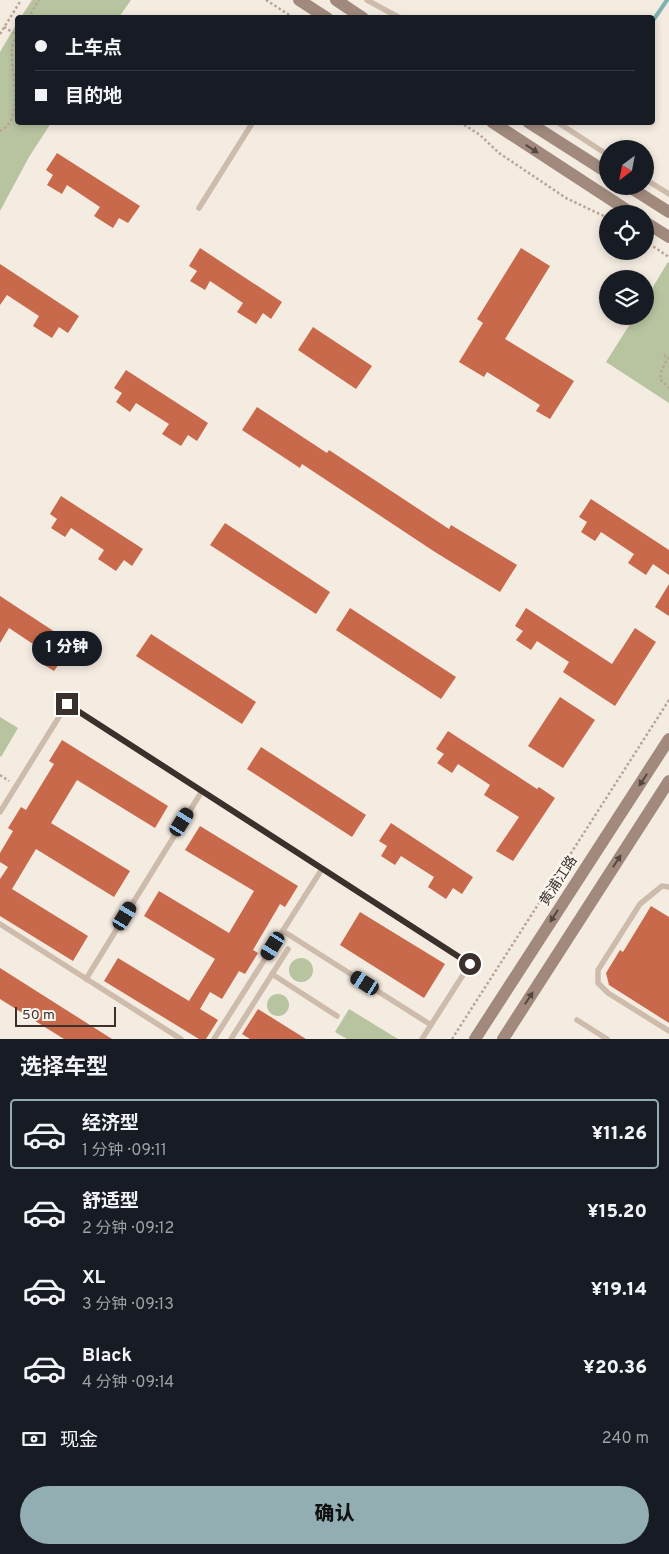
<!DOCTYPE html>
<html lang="zh">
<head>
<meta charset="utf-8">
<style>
	body { margin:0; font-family:Overpass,"Noto Sans SC",sans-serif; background:#242831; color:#f1f3f6; height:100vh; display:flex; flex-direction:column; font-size:19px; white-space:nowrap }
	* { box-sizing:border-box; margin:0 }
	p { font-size:16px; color:#9ea1a6 }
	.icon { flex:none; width:28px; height:28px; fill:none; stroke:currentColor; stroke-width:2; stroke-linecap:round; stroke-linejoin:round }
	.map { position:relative; height:1039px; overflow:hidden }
	.panel { display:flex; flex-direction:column; background:#171b24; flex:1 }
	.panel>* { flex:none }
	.top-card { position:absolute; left:15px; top:15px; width:640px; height:110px; border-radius:5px; box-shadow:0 2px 8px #0003; display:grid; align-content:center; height:110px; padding:0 20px; background:#171b24 }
	.needle { width:32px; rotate:212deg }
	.fabs { position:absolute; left:599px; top:140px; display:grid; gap:10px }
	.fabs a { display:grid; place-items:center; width:55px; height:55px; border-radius:50%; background:#171b24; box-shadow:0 2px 8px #0003; font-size:25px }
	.scale { position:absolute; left:15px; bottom:12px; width:101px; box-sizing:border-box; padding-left:5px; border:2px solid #3b302b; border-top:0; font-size:14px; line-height:18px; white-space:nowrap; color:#3b302b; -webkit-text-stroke:4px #fbf5ee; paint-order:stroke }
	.end { position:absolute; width:22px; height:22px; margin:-11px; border:6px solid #3b302b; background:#fff; box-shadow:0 0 0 2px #fff }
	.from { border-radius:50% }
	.bubble { position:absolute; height:35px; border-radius:18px; background:#171b24; box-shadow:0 2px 8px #0003; font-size:16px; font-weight:800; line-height:35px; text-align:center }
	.car { position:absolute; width:15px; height:30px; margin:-15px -8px; border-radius:6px; box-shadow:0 0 4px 1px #0007; background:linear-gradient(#222 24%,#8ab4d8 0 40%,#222 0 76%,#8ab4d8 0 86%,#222 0) }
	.top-card b { display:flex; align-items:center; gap:18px; height:48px; font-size:19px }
	.top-card b+b { border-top:1px solid #363941 }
	.top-card i { width:12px; height:12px; background:#f1f3f6 }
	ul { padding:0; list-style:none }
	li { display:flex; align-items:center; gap:15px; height:70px; margin:0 10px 8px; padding:0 10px; border:2px solid transparent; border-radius:5px }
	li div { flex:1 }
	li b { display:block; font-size:19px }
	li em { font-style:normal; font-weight:800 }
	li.selected { border-color:#92aeb2 }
	li>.icon { width:45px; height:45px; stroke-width:1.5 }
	h2 { padding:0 20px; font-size:22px; line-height:60px }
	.pay { display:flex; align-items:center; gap:12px; height:55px; padding:0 20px; font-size:19px }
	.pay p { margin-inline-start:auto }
	.cta { display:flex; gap:10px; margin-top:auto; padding:10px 20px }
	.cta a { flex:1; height:58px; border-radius:30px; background:#92aeb2; color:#111; font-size:20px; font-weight:800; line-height:58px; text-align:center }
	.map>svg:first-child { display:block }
	.green { fill:#b8c4a0 }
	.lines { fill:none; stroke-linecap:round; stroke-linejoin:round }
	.stream { stroke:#7fb0b2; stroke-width:4 }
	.building { fill:#c8694b }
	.path { stroke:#b9a596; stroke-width:2.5; stroke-dasharray:2.5 2.5; stroke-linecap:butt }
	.lane { stroke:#cdbbac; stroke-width:5.5 }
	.secondary { stroke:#a18a7d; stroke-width:12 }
	.oneway { fill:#544640 }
	.route { stroke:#3b302b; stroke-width:6 }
	.labels { text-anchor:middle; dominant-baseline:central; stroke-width:5; stroke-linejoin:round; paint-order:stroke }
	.street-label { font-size:14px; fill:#3b302b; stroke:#fbf5ee }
</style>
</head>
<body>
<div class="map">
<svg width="669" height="1039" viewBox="0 0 669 1039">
	<rect width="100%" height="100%" fill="#f4ebe1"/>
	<g class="green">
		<path d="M32 0H131L119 17H21Z"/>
		<path d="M17 23 18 122 51 123 29 157 0 211V52Z"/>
		<path d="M668 262 669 263V403L606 362 635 316H645V300Z"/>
		<path d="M0 717 18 728 1 757 0 756Z"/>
		<circle cx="301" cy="970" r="12"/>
		<circle cx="278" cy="1005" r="11"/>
		<path d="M349 1009 398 1039H347L335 1032Z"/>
	</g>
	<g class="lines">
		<path class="stream" d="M652 22 667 0"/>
	</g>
	<g class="building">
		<path d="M57 153 140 206 128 223 119 218 113 228 94 216 100 207 67 185 62 194 47 185 53 175 46 170Z"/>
		<path d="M200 248 282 302 271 319 263 313 256 324 237 312 243 303 210 281 205 290 190 281 197 271 189 266Z"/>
		<path d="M521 248 550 266 505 339 574 381 550 419 536 411 540 405 487 372 484 377 459 362 483 323 477 319Z"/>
		<path d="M0 264 79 316 68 333 59 327 52 338 33 326 39 316 7 295 0 305Z"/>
		<path d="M313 327 372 366 356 389 298 350Z"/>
		<path d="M126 370 208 423 197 441 188 435 181 446 162 434 169 424 136 403 130 412 116 402 122 393 114 388Z"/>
		<path d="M257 407 327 453 329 450 449 529 451 525 517 565 500 592 435 552 302 464 300 468 242 430Z"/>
		<path d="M61 496 143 549 132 566 124 560 116 571 98 559 104 550 71 528 65 537 51 528 57 519 50 514Z"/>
		<path d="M591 499 669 550V575L653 564 646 575 628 563 634 554 601 532 595 541 581 532 587 522 579 517Z"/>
		<path d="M225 523 330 592 316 614 210 545Z"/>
		<path d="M669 584V616L655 607Z"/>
		<path d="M0 596 81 649 70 666 61 661 54 671 36 660 42 650 9 628 0 643Z"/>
		<path d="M350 608 456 677 441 699 336 630Z"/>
		<path d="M526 608 612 664 635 628 656 642 615 706 563 672 569 662 537 641 531 650 516 640 523 631 515 626Z"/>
		<path d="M151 634 256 702 242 724 136 656Z"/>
		<path d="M560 697 595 720 563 768 528 746Z"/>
		<path d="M448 731 537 789 539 787 555 798 513 861 496 851 519 817 484 795 490 785 458 764 452 773 437 763 444 754 436 749Z"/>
		<path d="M62 740 168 806 155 828 77 780 51 823 130 871 114 897 36 849 12 889 88 936 73 961 0 916V879L8 867 0 862V853L13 831 8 828 21 807 26 810 54 764 49 761Z"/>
		<path d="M261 747 366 815 352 837 247 769Z"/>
		<path d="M391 823 473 877 462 894 453 888 446 899 428 887 434 877 401 856 395 865 381 856 387 846 379 841Z"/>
		<path d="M200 826 298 886 285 907 280 904 253 950 258 953 245 974 239 971 222 999 210 992 200 1009 218 1020 206 1039H199L104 981 118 958 189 1001 215 959 144 916 159 891 229 933 254 891 185 850Z"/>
		<path d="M651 906 669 917V1023L609 985 606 973 620 950 623 952Z"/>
		<path d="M360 912 445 964 424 998 340 945Z"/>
		<path d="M0 968 112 1039H64L0 999Z"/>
		<path d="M258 1009 306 1039H250L242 1034Z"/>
	</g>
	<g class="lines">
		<g class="path">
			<path d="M266 0 294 18"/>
			<path d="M28 18 39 0"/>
			<path d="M4 27 17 35"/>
			<path d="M0 34 21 0"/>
			<path d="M460 122 480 135 499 153 566 198 608 218"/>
			<path d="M0 131C26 119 10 71 12 49 12 44 15 39 18 34"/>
			<path d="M645 241 669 257"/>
			<path d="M664 355 668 358"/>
			<path d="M669 357 662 369 660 379 669 388"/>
			<path d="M0 775 9 781"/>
			<path d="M452 1039 669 700"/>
		</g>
		<g class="lane">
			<path d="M367 0 400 18"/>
			<path d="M557 122 608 155"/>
			<path d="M645 179 669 194"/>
			<path d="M199 208 253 122"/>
			<path d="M0 812 67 704 470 964 422 1039"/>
			<path d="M669 887 662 886 640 904 598 970V983L608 993 669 1031"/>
			<path d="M0 924 181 1039"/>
			<path d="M283 931 431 1025"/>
			<path d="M272 974 337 1016"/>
			<path d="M86 979 202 791"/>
			<path d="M577 1020 607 1039"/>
			<path d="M214 1039 322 869"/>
			<path d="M231 1039 288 949"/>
		</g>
		<g class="secondary">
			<path d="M299 0 327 18"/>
			<path d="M336 0 363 18"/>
			<path d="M492 122 633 214"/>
			<path d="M528 122 608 173"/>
			<path d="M628 186 669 212"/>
			<path d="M645 222 669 237"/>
			<path d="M475 1039 669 739"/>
			<path d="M503 1039 669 781"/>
		</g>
	</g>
	<defs><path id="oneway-solid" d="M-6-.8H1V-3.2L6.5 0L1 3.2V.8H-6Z" transform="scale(1.25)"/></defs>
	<g class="oneway">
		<use href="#oneway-solid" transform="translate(532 149) rotate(33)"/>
		<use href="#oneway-solid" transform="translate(643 780) rotate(123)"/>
		<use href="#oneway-solid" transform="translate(617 861) rotate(-57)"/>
		<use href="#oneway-solid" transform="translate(554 916) rotate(123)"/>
		<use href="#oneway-solid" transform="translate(529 998) rotate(-57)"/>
	</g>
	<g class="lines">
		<path class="route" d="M67 704 470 964"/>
	</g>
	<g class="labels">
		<g class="street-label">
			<text transform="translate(559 881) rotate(-57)">黄浦江路</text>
		</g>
	</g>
</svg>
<div class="fabs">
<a><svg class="needle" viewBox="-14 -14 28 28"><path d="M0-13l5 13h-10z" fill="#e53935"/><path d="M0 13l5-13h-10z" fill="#9ea1a6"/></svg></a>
<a><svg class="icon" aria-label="locate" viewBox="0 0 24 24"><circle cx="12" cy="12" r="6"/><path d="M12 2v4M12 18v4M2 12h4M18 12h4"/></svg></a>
<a><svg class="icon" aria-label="layers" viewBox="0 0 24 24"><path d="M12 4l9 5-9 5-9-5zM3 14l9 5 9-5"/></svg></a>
</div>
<div class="scale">50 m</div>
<i class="end from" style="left:470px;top:964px"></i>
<i class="end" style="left:67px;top:704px"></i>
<div class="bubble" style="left:32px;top:631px;width:70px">1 分钟</div>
<i class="car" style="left:182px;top:822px;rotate:32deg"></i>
<i class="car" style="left:125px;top:916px;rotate:31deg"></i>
<i class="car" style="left:273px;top:946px;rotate:212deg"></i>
<i class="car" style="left:365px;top:983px;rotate:302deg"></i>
<div class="top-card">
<b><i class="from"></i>上车点</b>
<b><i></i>目的地</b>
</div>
</div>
<section class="panel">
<h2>选择车型</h2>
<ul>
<li class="selected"><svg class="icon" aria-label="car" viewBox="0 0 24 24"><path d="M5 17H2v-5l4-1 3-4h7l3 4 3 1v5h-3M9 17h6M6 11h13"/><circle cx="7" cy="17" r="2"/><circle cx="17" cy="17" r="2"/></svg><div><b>经济型</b><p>1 分钟 · 09:11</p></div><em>¥11.26</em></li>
<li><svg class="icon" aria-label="car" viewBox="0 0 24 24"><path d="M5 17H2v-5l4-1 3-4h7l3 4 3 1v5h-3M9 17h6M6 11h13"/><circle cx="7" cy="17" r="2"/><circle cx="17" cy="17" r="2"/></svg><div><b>舒适型</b><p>2 分钟 · 09:12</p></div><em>¥15.20</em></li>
<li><svg class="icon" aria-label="car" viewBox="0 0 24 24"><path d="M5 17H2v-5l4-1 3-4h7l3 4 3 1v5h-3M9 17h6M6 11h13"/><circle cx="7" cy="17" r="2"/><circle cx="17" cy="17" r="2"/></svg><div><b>XL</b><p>3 分钟 · 09:13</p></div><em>¥19.14</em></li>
<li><svg class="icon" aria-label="car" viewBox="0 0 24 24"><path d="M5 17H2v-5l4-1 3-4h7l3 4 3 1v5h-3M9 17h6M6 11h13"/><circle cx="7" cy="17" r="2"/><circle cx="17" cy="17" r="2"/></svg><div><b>Black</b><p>4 分钟 · 09:14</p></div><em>¥20.36</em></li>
</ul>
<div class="pay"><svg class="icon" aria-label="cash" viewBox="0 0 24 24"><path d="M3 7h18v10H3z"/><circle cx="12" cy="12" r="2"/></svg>现金<p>240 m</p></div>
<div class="cta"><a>确认</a></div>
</section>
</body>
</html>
